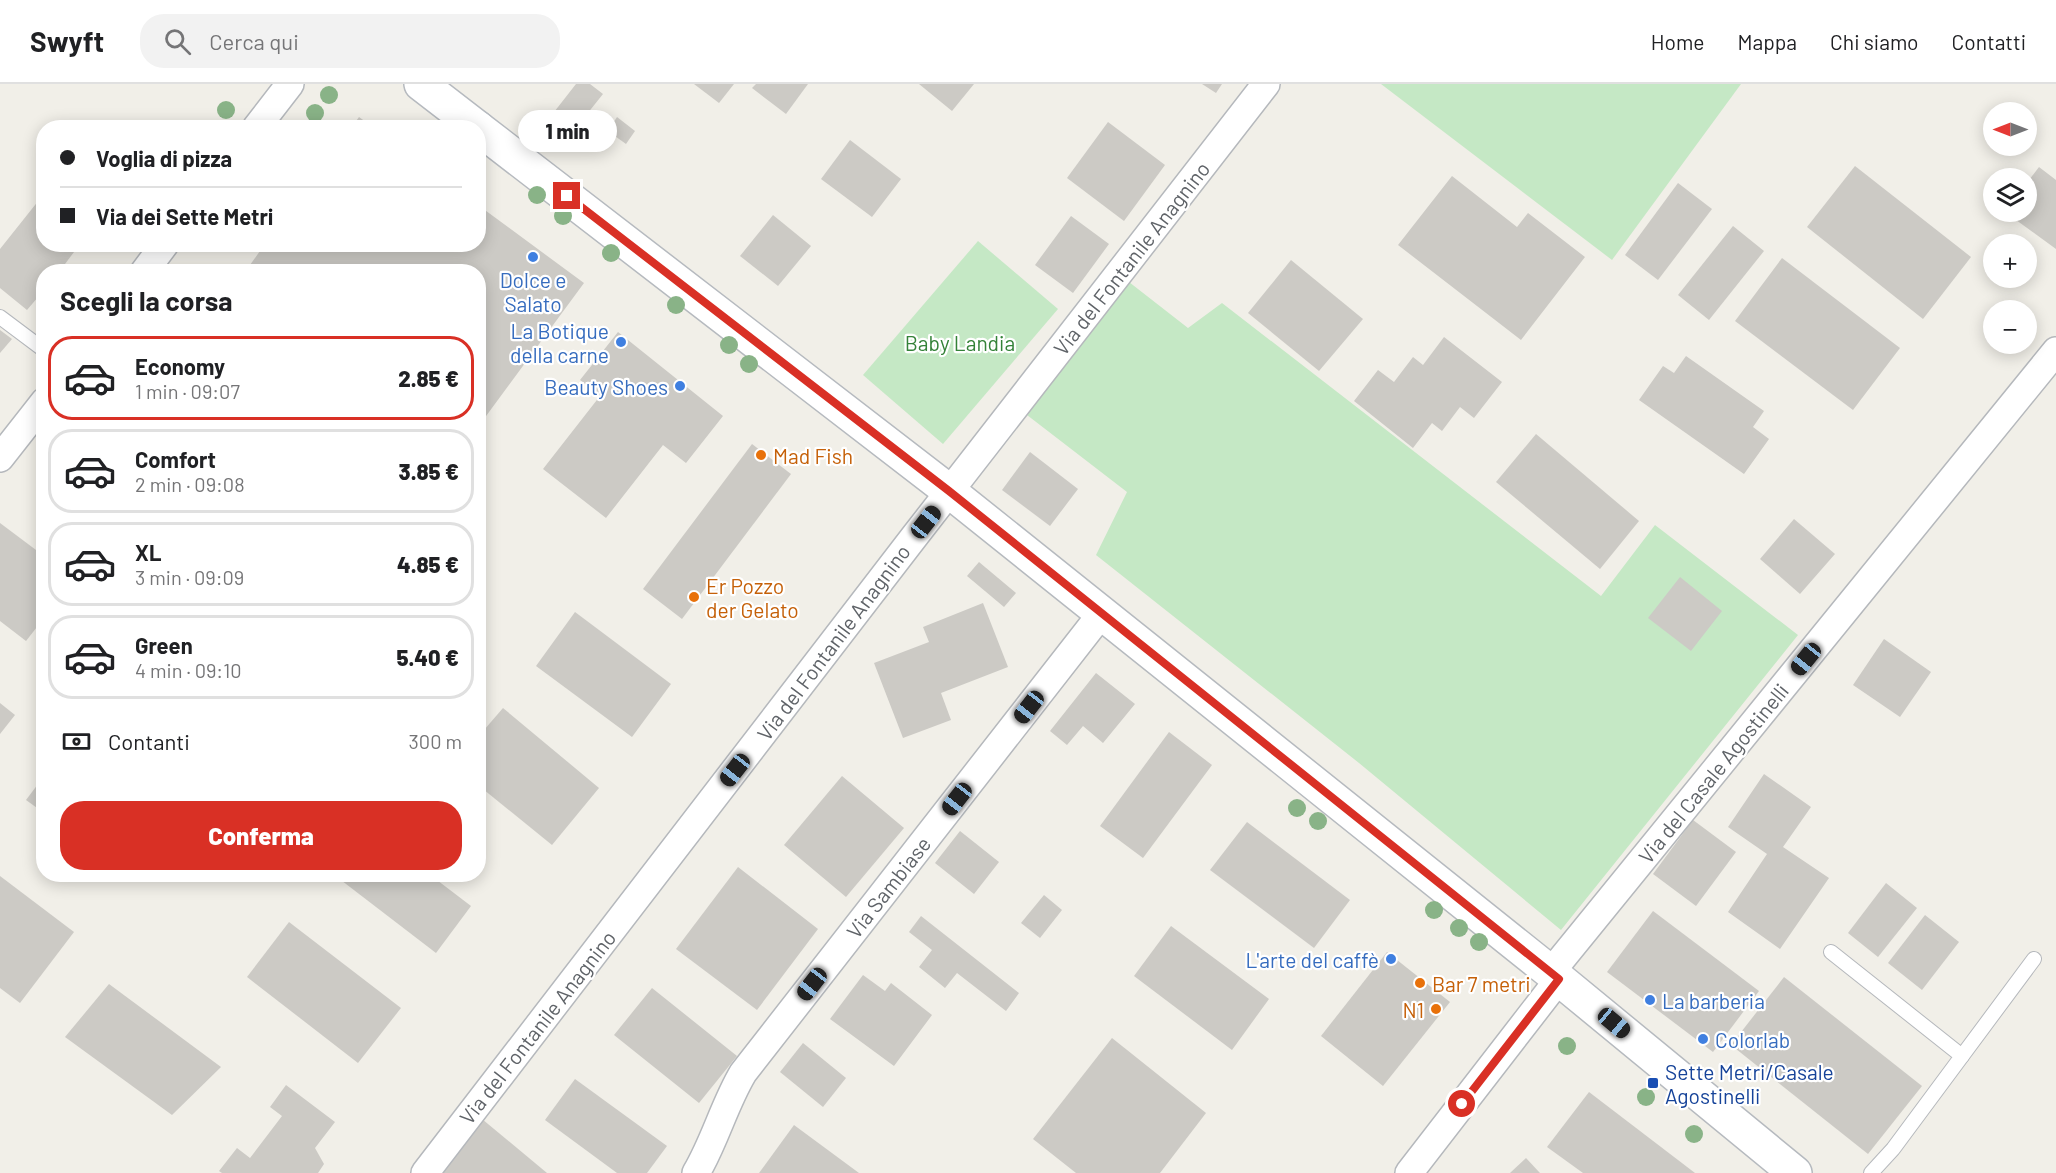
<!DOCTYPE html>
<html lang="it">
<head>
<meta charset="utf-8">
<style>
	body { margin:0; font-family:Barlow,sans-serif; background:#f2f2f2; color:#202124; height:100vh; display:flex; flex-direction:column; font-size:22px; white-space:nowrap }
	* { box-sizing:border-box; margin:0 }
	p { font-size:20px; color:#757577 }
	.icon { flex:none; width:33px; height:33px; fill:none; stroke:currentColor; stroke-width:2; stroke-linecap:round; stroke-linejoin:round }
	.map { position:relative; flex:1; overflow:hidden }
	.side { position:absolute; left:36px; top:180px; width:450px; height:618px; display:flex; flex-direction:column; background:#fff; border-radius:24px; box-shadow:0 3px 15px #0003 }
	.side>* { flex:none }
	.banner { position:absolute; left:36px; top:36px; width:450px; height:132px; border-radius:24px; box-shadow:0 3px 15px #0003; display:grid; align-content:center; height:132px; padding:0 24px; background:#fff }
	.needle { width:39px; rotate:270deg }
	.fabs { position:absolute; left:1983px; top:18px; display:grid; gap:12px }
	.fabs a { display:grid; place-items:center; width:54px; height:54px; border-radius:50%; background:#fff; box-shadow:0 3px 15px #0003; font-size:30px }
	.end { position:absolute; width:27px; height:27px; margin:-14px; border:8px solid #d93025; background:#fff; box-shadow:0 0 0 3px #fff }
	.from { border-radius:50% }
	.bubble { position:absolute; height:42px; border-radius:21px; background:#fff; box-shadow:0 3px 15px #0003; font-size:20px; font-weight:800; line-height:42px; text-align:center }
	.car { position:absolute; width:18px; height:36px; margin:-18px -9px; border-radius:8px; box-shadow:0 0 4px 2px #0007; background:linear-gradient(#222 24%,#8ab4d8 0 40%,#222 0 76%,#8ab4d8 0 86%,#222 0) }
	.banner b { display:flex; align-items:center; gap:21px; height:57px; font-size:22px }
	.banner b+b { border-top:2px solid #e0e0e0 }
	.banner i { width:15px; height:15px; background:#202124 }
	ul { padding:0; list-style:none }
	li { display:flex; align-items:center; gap:18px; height:84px; margin:0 12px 9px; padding:0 12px; border:3px solid #e0e0e0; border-radius:24px }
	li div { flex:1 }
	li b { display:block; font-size:22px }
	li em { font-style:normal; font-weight:800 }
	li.selected { border-color:#d93025 }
	li>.icon { width:54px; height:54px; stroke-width:1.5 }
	h2 { padding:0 24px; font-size:27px; line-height:72px }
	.pay { display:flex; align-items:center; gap:15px; height:66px; padding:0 24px; font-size:22px }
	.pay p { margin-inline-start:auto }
	.action { display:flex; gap:12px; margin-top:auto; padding:12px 24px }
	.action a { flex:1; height:69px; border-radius:24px; background:#d93025; color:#fff; font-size:24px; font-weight:800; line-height:69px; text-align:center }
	header { display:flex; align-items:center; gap:36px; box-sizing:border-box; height:84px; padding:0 30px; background:#fff; border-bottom:2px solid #e0e0e0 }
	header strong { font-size:28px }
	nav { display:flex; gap:33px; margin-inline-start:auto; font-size:21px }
	.search { width:420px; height:54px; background:#f2f2f2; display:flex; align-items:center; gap:15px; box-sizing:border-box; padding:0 21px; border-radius:24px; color:#757577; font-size:22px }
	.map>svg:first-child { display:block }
	.green { fill:#c5e8c5 }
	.building { fill:#cccac5 }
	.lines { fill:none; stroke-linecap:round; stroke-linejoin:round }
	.lane-casing { stroke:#b5b8bc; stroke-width:16 }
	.street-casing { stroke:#b5b8bc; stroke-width:30 }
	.secondary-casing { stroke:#b6babf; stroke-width:36 }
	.lane { stroke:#fff; stroke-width:14 }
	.street { stroke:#fff; stroke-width:27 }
	.secondary { stroke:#fff; stroke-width:33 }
	.tree { fill:#89b387 }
	.route { stroke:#d93025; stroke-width:8 }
	.shop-dot { fill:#3f7fe0; stroke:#fff; stroke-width:2 }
	.food-dot { fill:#e8710a; stroke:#fff; stroke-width:2 }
	.transit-dot { fill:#1a4fb4; stroke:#fff; stroke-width:2 }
	.labels { text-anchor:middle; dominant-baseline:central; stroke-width:4.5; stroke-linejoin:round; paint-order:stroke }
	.street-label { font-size:21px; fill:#5f6368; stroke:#fff }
	.shop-label { font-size:21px; fill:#366cbe; stroke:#fff; text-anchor:end }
	.park-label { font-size:21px; fill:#348238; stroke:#fff }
	.food-label { font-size:21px; fill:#c56008; stroke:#fff; text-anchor:start }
	.transit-label { font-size:21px; fill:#164399; stroke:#fff; text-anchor:start }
</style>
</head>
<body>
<header>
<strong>Swyft</strong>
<div class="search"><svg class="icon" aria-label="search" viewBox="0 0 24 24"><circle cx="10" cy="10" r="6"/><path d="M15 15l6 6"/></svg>Cerca qui</div>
<nav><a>Home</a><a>Mappa</a><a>Chi siamo</a><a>Contatti</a></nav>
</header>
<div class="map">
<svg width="2056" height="1089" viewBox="0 0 2056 1089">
	<rect width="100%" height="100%" fill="#f1efe8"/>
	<g class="green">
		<path d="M1381 0H1741L1612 176Z"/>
		<path d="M978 157 1058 225 943 360 863 291Z"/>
		<path d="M1129 198 1188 244 1222 219 1601 512 1655 441 1798 551 1561 846 1359 679 1096 471 1127 408 1027 331Z"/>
	</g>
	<g class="building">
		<path d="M576 0H590L603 10 575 45 570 41 557 58 540 46Z"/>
		<path d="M694 0H734L719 19Z"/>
		<path d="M756 0H808L786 30 752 4Z"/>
		<path d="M919 0H974L952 27Z"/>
		<path d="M1202 0H1222L1216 9Z"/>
		<path d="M359 33 374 44H351Z"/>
		<path d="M617 33 635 47 626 60 608 47Z"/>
		<path d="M1108 38 1165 81 1124 137 1067 94Z"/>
		<path d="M850 56 901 95 872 133 821 95Z"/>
		<path d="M1855 82 1971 173 1923 235 1807 143Z"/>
		<path d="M2039 83 2056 96V165L2005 128H2026V100Z"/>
		<path d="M1452 92 1517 143 1528 129 1585 173 1521 256 1398 161Z"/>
		<path d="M1678 99 1712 125 1658 196 1625 171Z"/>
		<path d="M39 116 44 120V160H80L59 188H44V206L27 226 0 204V165Z"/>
		<path d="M478 121 584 199 478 343V188H245L265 160H478Z"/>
		<path d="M773 131 811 162 778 202 740 172Z"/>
		<path d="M1071 132 1109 160 1073 209 1035 181Z"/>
		<path d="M1733 142 1764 167 1709 236 1678 211Z"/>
		<path d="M1782 174 1900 264 1853 326 1735 237Z"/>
		<path d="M1291 176 1363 235 1319 287 1248 229Z"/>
		<path d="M0 246 12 255 0 269Z"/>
		<path d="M618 248 723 332 686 379 663 361 606 434 543 385 600 312 580 296Z"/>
		<path d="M1444 253 1502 298 1474 334 1460 323 1442 347 1432 339 1413 364 1354 317 1378 286 1394 298 1413 273 1423 281Z"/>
		<path d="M1686 272 1764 327 1753 343 1769 355 1744 390 1639 316 1663 282 1674 289Z"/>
		<path d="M1536 350 1639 437 1600 485 1496 398Z"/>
		<path d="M752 360 791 390 682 535 643 505Z"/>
		<path d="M1030 368 1078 405 1050 442 1002 406Z"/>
		<path d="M1794 435 1835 470 1800 510 1760 475Z"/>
		<path d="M0 439 44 472V534L26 557 0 537Z"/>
		<path d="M979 478 1016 509 1004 523 967 492Z"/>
		<path d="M1680 493 1722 527 1691 567 1648 534Z"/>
		<path d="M983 519 1008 583 941 609 951 636 903 654 874 579 929 558 923 543Z"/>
		<path d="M575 528 671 600 632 653 536 582Z"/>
		<path d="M1884 555 1931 588 1900 633 1853 601Z"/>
		<path d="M1096 589 1135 620 1103 659 1083 642 1067 661 1050 647Z"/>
		<path d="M0 619 15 631 0 650Z"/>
		<path d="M503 624 599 704 552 761 478 701V653Z"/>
		<path d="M1169 648 1212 681 1143 774 1100 742Z"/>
		<path d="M1764 690 1811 723 1783 763 1829 794 1780 865 1728 828 1767 770 1728 743Z"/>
		<path d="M44 692V729L26 716Z"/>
		<path d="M842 692 904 744 846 813 784 761Z"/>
		<path d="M1693 736 1736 768 1696 822 1653 790Z"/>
		<path d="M1247 738 1350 816 1314 864 1210 786Z"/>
		<path d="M960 747 999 778 974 810 935 779Z"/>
		<path d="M738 783 818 845 757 926 676 865Z"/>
		<path d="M333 790H429L471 822 436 869Z"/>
		<path d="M0 792 74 848 20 919 0 904Z"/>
		<path d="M1886 799 1917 824 1878 873 1848 849Z"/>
		<path d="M1044 811 1062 826 1040 854 1021 839Z"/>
		<path d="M1653 827 1759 907 1713 968 1607 888Z"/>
		<path d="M1925 831 1959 858 1922 906 1888 879Z"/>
		<path d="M921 832 1019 909 1006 927 957 889 945 904 919 883 932 866 909 848Z"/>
		<path d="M289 838 401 924 358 979 247 893Z"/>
		<path d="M1171 842 1269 915 1232 966 1134 892Z"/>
		<path d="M1387 868 1450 918 1383 1002 1321 952Z"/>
		<path d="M863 891 885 907 891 899 932 931 894 982 830 935Z"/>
		<path d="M1784 893 1922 1002 1868 1070 1731 961Z"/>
		<path d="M109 900 221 983 172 1031 65 953Z"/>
		<path d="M652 904 737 972 699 1019 614 951Z"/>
		<path d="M1112 954 1206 1029 1160 1089H1076L1033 1055Z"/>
		<path d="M803 959 846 994 823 1023 780 988Z"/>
		<path d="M575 995 667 1062 647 1089H617L545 1036Z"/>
		<path d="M286 1001 335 1038 315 1064 324 1080 318 1089H222L219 1087 237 1064 250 1074 282 1032 270 1023Z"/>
		<path d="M1589 1008 1695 1089H1583L1547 1063Z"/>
		<path d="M482 1035 547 1089H444L440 1085Z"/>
		<path d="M794 1041 859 1089H759Z"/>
		<path d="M1526 1074 1540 1089H1510Z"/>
	</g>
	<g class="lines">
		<defs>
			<g id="lane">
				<path d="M0 233 44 266"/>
				<path d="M1831 868 1962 972 1893 1065 1871 1089"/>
				<path d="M1962 972 2034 875"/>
			</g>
			<g id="street">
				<path d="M256 44 290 0"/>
				<path d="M144 188 165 160"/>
				<path d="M0 374 44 318"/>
				<path d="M1551 888 2056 267"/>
				<path d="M425 1089 914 453 1266 0"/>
				<path d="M696 1089C715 1057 724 1021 743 989L1102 529"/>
				<path d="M1409 1089 1559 895"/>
			</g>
			<g id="secondary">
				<path d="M421 0 478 44"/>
				<path d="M478 44 949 407 1559 895 1795 1089"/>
			</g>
		</defs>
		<use href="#lane" class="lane-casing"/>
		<use href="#street" class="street-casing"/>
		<use href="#secondary" class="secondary-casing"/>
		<use href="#lane" class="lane"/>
		<use href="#street" class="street"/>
		<use href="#secondary" class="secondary"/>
	</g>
	<g class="tree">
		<circle cx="329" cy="11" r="9"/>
		<circle cx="226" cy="26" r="9"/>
		<circle cx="315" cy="29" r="9"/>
		<circle cx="537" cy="111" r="9"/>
		<circle cx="563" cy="132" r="9"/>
		<circle cx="611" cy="169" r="9"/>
		<circle cx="676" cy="221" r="9"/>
		<circle cx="729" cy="261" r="9"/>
		<circle cx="749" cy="280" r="9"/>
		<circle cx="1297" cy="724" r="9"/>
		<circle cx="1318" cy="737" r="9"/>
		<circle cx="1434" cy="826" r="9"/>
		<circle cx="1459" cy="844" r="9"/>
		<circle cx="1479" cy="858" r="9"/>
		<circle cx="1567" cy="962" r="9"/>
		<circle cx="1646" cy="1013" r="9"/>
		<circle cx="1694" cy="1050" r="9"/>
	</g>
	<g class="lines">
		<path class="route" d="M567 112 949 407 1559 895 1462 1020"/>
	</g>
	<g class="shop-dot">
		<circle cx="533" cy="173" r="6"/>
		<circle cx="621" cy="258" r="6"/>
		<circle cx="680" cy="302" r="6"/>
		<circle cx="1391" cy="875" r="6"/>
		<circle cx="1650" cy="916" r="6"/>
		<circle cx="1703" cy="955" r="6"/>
	</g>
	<g class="food-dot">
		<circle cx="761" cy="371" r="6"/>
		<circle cx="694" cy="513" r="6"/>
		<circle cx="1420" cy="899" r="6"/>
		<circle cx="1436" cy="925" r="6"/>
	</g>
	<rect class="transit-dot" x="1647" y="993" width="12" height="12" rx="3"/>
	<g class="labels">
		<g class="street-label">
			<text transform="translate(1131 174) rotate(-52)">Via del Fontanile Anagnino</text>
			<text transform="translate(833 558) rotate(-53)">Via del Fontanile Anagnino</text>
			<text transform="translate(1713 689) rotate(-51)">Via del Casale Agostinelli</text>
			<text transform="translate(888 803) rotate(-52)">Via Sambiase</text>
			<text transform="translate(537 943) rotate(-52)">Via del Fontanile Anagnino</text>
		</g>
		<g class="shop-label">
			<text x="533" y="195" text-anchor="middle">Dolce e<tspan x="533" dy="24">Salato</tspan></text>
			<text x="609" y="246">La Botique<tspan x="609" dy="24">della carne</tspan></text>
			<text x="668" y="302">Beauty Shoes</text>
			<text x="1379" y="875">L'arte del caffè</text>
			<text x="1662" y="916" text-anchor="start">La barberia</text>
			<text x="1715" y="955" text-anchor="start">Colorlab</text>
		</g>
		<g class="park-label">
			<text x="960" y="258">Baby Landia</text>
		</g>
		<g class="food-label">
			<text x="773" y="371">Mad Fish</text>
			<text x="706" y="501">Er Pozzo<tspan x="706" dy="24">der Gelato</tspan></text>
			<text x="1432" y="899">Bar 7 metri</text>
			<text x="1424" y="925" text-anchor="end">N1</text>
		</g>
		<g class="transit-label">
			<text x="1665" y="987">Sette Metri/Casale<tspan x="1665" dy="24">Agostinelli</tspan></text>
		</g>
	</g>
</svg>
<div class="fabs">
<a><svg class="needle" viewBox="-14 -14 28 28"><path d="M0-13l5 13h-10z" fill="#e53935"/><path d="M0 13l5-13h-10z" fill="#757577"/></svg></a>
<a><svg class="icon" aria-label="layers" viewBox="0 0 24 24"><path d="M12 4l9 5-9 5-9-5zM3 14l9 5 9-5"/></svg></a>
<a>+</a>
<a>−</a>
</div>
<i class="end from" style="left:1462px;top:1020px"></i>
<i class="end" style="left:567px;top:112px"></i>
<div class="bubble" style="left:518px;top:26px;width:99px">1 min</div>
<i class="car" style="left:926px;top:438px;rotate:38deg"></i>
<i class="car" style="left:1806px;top:575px;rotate:219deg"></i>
<i class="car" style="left:1029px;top:623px;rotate:218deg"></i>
<i class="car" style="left:735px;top:686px;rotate:218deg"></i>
<i class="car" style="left:957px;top:715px;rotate:218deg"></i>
<i class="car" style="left:812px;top:900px;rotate:218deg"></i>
<i class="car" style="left:1614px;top:939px;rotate:130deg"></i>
<div class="banner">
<b><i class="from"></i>Voglia di pizza</b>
<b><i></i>Via dei Sette Metri</b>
</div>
<section class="side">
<h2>Scegli la corsa</h2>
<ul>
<li class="selected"><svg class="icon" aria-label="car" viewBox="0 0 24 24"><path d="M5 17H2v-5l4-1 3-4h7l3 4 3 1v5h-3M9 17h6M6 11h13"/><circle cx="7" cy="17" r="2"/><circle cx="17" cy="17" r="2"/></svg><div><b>Economy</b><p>1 min · 09:07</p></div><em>2.85 €</em></li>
<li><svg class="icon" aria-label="car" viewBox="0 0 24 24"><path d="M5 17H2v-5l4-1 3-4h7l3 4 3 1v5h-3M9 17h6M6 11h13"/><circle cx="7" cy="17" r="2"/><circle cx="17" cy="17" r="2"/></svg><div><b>Comfort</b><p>2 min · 09:08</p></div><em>3.85 €</em></li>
<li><svg class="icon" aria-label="car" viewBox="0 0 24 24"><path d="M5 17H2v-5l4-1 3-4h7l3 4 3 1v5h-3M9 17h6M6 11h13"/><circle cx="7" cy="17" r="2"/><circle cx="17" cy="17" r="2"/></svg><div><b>XL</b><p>3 min · 09:09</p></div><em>4.85 €</em></li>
<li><svg class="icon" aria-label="car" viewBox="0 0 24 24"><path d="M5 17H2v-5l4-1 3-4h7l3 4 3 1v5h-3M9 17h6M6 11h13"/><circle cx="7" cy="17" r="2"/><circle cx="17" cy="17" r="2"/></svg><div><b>Green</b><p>4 min · 09:10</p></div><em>5.40 €</em></li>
</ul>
<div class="pay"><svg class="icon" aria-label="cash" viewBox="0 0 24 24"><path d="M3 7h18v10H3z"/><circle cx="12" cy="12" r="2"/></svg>Contanti<p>300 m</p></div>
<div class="action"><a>Conferma</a></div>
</section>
</div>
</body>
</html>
